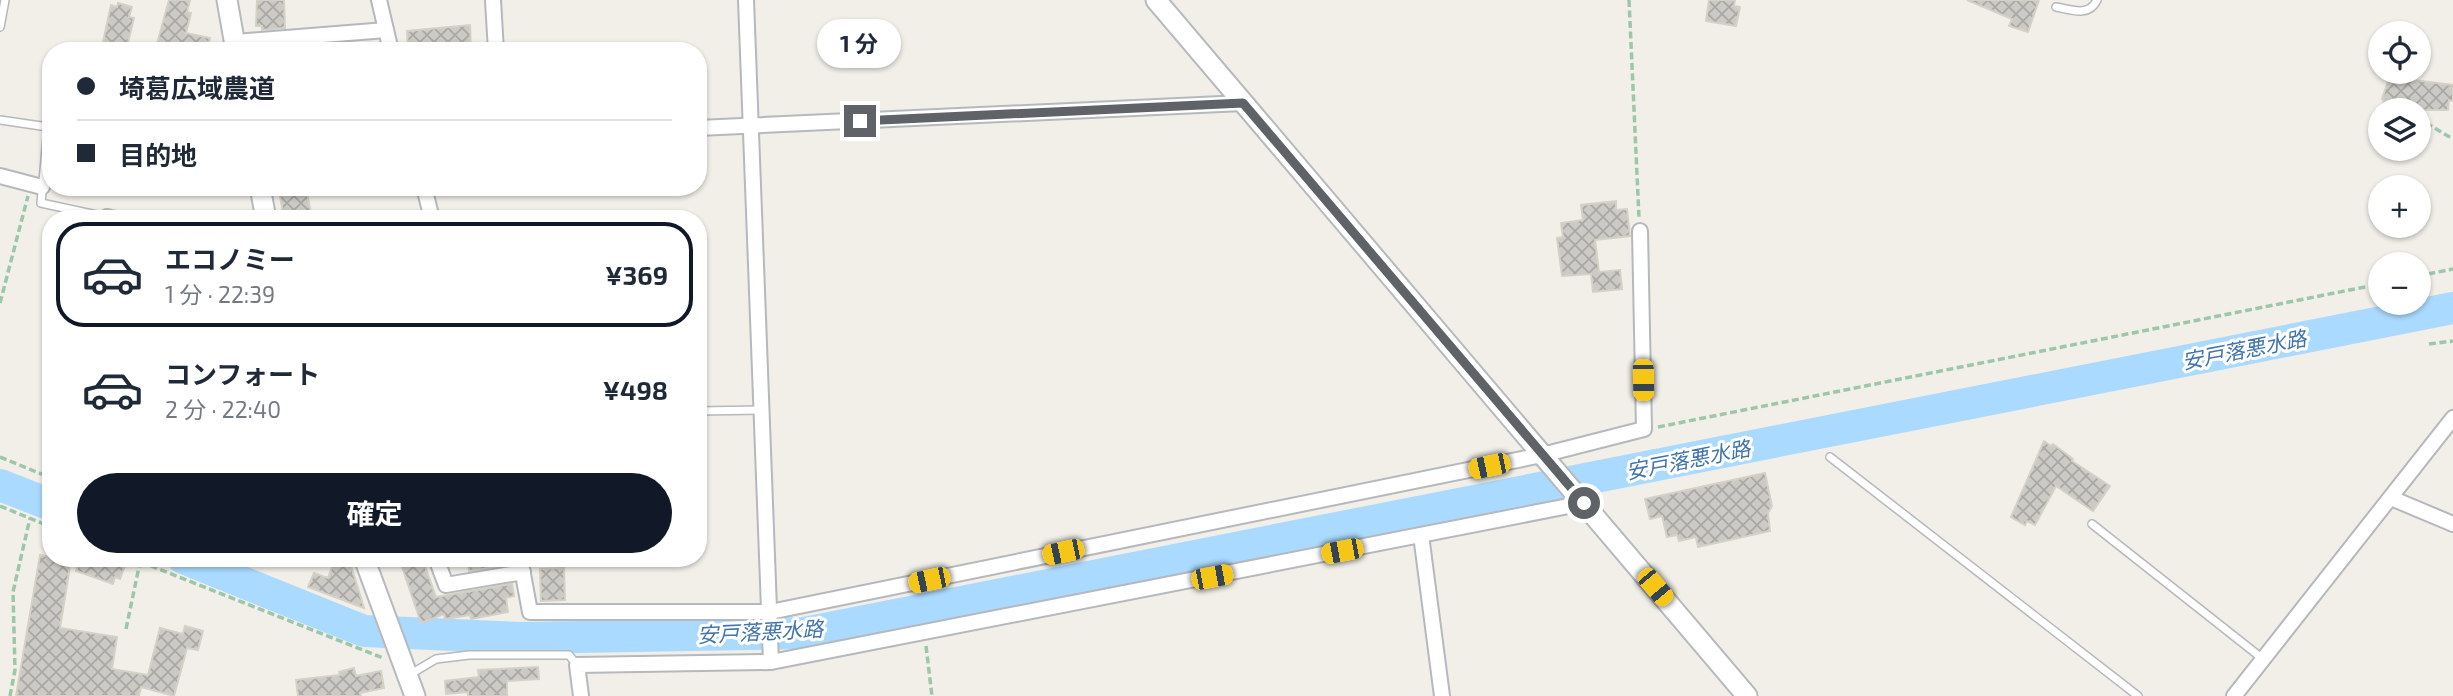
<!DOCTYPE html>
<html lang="ja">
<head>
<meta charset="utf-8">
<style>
	body { margin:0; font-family:"Exo 2","Noto Sans JP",sans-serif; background:#f6f6f7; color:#1f2937; height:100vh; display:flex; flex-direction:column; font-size:26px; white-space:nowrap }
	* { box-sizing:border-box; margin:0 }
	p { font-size:23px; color:#747a83 }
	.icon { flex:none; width:38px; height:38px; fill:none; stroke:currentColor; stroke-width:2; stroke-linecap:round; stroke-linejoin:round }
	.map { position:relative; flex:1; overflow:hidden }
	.side { position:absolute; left:42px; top:210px; width:665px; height:357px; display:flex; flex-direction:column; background:#fff; border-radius:28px; box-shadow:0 2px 5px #0004 }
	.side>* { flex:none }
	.banner { position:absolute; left:42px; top:42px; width:665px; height:154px; border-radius:28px; box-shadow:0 2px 5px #0004; display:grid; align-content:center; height:154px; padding:0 35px; background:#fff }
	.fabs { position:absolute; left:2368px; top:21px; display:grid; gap:14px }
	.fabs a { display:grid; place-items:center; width:63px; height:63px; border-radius:50%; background:#fff; box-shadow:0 2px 5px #0004; font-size:35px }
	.end { position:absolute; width:32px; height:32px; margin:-16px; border:9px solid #5f6368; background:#fff; box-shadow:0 0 0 4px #fff }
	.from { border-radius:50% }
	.bubble { position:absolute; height:49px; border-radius:24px; background:#fff; box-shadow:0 2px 5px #0004; font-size:23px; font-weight:700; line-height:49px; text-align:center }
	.car { position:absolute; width:21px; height:42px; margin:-21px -10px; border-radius:9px; box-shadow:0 0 5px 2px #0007; background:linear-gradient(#f5c518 24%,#345 0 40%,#f5c518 0 76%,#345 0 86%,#f5c518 0) }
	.banner b { display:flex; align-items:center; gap:24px; height:66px; font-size:26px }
	.banner b+b { border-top:2px solid #e0e1e3 }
	.banner i { width:18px; height:18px; background:#1f2937 }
	ul { padding:12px 0 0; list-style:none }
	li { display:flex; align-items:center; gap:21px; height:105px; margin:0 14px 10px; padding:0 21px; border:4px solid transparent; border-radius:28px }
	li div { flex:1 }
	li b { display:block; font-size:26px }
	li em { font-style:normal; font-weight:700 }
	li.selected { border-color:#111827 }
	li>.icon { width:63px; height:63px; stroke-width:1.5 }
	.button { display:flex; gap:14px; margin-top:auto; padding:14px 35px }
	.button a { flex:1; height:80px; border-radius:42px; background:#111827; color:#fff; font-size:28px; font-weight:700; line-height:80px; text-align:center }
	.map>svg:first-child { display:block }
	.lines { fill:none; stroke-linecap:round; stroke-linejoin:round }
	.river { stroke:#aadaff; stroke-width:32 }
	.building { fill:url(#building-cross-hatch); stroke:#d6d1c6; stroke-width:2 }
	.lane-casing { stroke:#b5b8bc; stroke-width:10 }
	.street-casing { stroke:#b5b8bc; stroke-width:18 }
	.secondary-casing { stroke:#b6babf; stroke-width:23 }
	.path { stroke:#9cc7a9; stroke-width:3.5; stroke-dasharray:7 3.5; stroke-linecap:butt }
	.lane { stroke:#fff; stroke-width:7 }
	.street { stroke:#fff; stroke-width:14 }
	.secondary { stroke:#fff; stroke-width:19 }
	.route { stroke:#5f6368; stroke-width:9 }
	.labels { text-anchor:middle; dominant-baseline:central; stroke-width:6; stroke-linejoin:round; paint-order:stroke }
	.water-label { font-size:21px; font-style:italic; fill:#4174aa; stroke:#fff }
</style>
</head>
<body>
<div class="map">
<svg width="2453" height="696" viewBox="0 0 2453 696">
	<defs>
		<pattern id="building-cross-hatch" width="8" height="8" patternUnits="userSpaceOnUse" patternTransform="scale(1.75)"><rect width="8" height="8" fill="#cccac5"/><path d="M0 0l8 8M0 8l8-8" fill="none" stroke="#a9a8a4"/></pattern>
	</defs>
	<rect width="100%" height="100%" fill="#f1efe8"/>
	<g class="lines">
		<g class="river">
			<path d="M0 485 51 505"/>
			<path d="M183 558 364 631 520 638 804 633 2453 308"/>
		</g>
	</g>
	<g class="building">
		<path d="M169 0H190L187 12 191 13 186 33 210 38 207 51H155Z"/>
		<path d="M257 0H284L285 28 262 30V26H256Z"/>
		<path d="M1709 0H1735L1734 6 1740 7 1736 26 1706 21Z"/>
		<path d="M1967 0H2039L2028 32 2009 26 2012 19Z"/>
		<path d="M118 3 132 7 129 17 134 18 126 51H101L111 5 117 7Z"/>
		<path d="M470 25 471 49 408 51 407 31Z"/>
		<path d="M2391 77 2453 85V101L2449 100 2448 110H2388L2390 106 2383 104 2384 100 2382 99 2388 81 2390 82Z"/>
		<path d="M307 192 312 219H284L280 196Z"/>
		<path d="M1616 201V210L1627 209 1630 236 1595 240 1599 272 1620 270 1622 289 1593 292 1591 274 1562 276 1557 238 1563 237 1561 223 1583 220 1581 205Z"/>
		<path d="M2044 441 2051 446 2053 444 2073 459 2072 461 2110 486 2093 511 2056 486 2035 525 2027 521 2025 525 2011 517Z"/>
		<path d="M1765 473 1772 506 1768 513 1770 531 1698 547 1696 537 1679 541 1677 535 1667 537 1662 516 1650 519 1645 499Z"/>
		<path d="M40 555 71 560 60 628 117 637 112 669 148 675 160 628 183 634 185 626 203 631 198 650 187 648 174 696 141 687 139 696H16Z"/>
		<path d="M81 558H113L126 563 120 579 115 577 113 584 76 571Z"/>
		<path d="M399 558H422L436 597 512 584 514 596 506 598 508 612 471 619 470 615 445 619 444 614 421 623Z"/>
		<path d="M467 558H508L509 565 469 571Z"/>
		<path d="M335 559H349L364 608 308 587 314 573 328 578Z"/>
		<path d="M564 568 565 600 541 601 540 569Z"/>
		<path d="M538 667 539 679 507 681V696H468V692L446 694 445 681 479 677 478 670Z"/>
		<path d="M354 668 356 676 381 671 384 688 360 693 361 696H298L296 680 340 675 339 672Z"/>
	</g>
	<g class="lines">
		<defs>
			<g id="lane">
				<path d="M2056 7C2072 10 2089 17 2097 0"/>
				<path d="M0 27 5 0"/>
				<path d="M0 120 48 127 41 203 106 217"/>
				<path d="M698 411 762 410"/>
				<path d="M1830 457 2138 696"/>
				<path d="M2092 524 2263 659"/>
				<path d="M409 675 436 659 469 655H569L577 665"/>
			</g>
			<g id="street">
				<path d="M379 0 391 51"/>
				<path d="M493 0 496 51"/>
				<path d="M746 0 771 662"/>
				<path d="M235 42 386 30"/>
				<path d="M698 128 1243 103"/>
				<path d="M0 176 42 187"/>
				<path d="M424 187 432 219"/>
				<path d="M107 217 115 219"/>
				<path d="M2391 498 2453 524"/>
				<path d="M1421 535 1442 696"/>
				<path d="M436 558 446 585 523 572"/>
				<path d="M520 558 530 612H770L1542 455 1644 429 1640 231"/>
				<path d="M581 696 577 665 771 662 1584 503"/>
				<path d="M2234 696 2453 418"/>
			</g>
			<g id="secondary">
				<path d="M227 0 236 51"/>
				<path d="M1156 0 1747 696"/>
				<path d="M260 187 266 219"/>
				<path d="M364 558 415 696"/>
			</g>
		</defs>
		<use href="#lane" class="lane-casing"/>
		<use href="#street" class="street-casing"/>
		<use href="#secondary" class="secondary-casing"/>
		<g class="path">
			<path d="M1629 0 1639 218"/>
			<path d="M2426 123 2453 139"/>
			<path d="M2418 276 2453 269"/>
			<path d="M0 303 28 196"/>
			<path d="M2429 344 2453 341"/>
			<path d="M1658 427 2380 284"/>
			<path d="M0 457 51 478"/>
			<path d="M0 506 51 527"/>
			<path d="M131 558 383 658"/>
			<path d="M126 629 140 562"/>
			<path d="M926 646 932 696"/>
			<path d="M10 696 15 670 13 592 30 518"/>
		</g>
		<use href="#lane" class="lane"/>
		<use href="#street" class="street"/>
		<use href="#secondary" class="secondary"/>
	</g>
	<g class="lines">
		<path class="route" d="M860 121 1243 103 1584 503"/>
	</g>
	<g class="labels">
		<g class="water-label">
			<text transform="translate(2244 349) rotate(-11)">安戸落悪水路</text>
			<text transform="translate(1688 459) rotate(-11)">安戸落悪水路</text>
			<text transform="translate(760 631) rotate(-3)">安戸落悪水路</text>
		</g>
	</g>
</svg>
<div class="fabs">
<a><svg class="icon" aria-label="locate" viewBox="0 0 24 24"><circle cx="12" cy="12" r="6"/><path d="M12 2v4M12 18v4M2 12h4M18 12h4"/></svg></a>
<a><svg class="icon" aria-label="layers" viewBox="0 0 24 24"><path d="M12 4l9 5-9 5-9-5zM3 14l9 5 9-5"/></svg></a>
<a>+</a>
<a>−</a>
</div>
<i class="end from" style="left:1584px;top:503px"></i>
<i class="end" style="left:860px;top:121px"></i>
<div class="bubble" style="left:817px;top:19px;width:84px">1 分</div>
<i class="car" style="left:1643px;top:380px;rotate:179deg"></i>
<i class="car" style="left:1489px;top:466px;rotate:258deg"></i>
<i class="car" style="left:1342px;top:551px;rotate:259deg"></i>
<i class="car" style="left:1063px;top:552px;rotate:258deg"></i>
<i class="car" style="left:1212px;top:577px;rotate:79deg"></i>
<i class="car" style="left:929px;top:580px;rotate:258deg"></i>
<i class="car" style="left:1655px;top:587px;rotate:140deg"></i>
<div class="banner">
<b><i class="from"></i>埼葛広域農道</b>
<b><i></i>目的地</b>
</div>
<section class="side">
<ul>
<li class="selected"><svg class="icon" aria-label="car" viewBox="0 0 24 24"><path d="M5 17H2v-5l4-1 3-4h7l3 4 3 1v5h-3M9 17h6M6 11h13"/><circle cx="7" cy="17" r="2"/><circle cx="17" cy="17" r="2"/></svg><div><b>エコノミー</b><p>1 分 · 22:39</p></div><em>¥369</em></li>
<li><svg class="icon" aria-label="car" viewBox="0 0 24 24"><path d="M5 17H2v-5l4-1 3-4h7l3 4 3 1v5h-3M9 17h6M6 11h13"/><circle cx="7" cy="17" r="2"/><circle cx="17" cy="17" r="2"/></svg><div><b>コンフォート</b><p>2 分 · 22:40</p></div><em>¥498</em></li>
</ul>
<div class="button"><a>確定</a></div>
</section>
</div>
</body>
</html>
